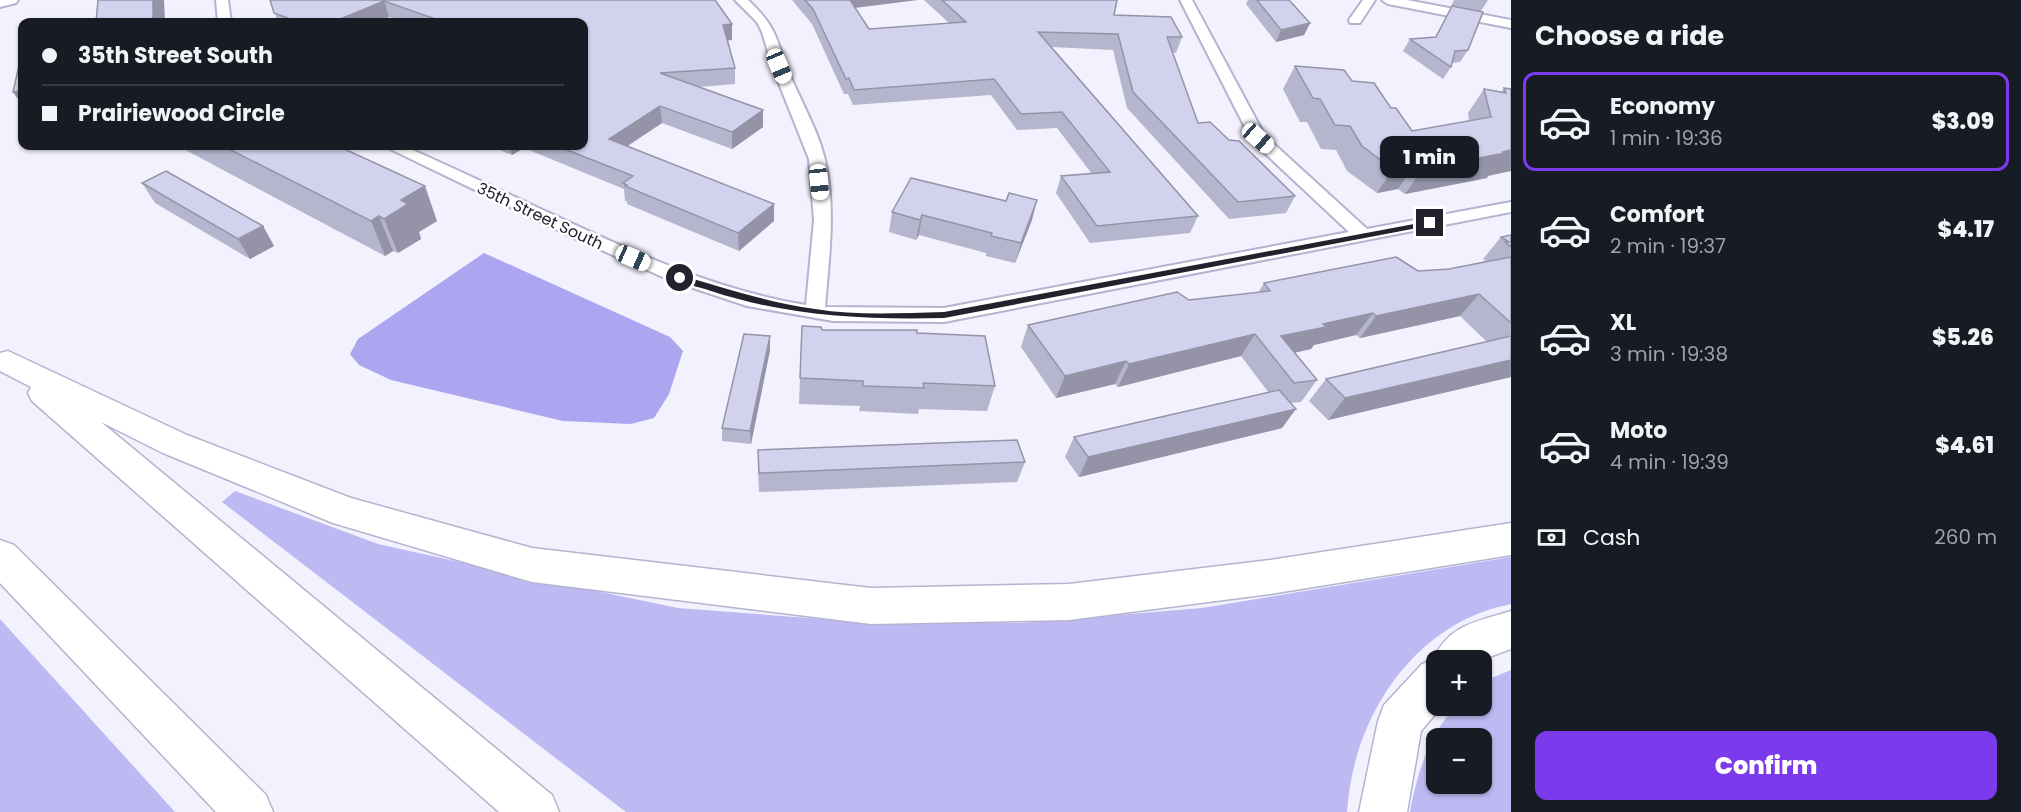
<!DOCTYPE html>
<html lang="en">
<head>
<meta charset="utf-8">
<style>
	body { margin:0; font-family:Poppins,sans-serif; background:#20242c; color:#f1f3f6; height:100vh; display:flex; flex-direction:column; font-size:22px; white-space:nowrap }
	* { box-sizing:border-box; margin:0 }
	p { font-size:20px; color:#9ea1a6 }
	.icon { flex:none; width:33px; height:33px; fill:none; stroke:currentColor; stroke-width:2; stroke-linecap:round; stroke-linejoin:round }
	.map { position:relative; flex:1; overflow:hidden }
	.panel { display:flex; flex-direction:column; background:#171b24; width:510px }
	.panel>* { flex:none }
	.guide { position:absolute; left:18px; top:18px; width:570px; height:132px; border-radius:12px; box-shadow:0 2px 4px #0004; display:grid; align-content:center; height:132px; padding:0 24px; background:#171b24 }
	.tools { position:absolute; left:1426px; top:650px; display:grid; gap:12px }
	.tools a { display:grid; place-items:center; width:66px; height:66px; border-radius:12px; background:#171b24; box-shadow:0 2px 4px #0004; font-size:30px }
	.end { position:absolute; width:27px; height:27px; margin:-14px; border:8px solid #22212c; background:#fff; box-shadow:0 0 0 3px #fff }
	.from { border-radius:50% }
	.bubble { position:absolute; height:42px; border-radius:12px; background:#171b24; box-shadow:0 2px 4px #0004; font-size:20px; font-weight:800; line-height:42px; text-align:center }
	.car { position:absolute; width:18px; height:36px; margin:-18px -9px; border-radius:8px; box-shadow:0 0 4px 2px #0007; background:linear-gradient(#fff 24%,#345 0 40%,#fff 0 76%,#345 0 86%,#fff 0) }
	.guide b { display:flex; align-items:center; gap:21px; height:57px; font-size:22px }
	.guide b+b { border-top:2px solid #363941 }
	.guide i { width:15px; height:15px; background:#f1f3f6 }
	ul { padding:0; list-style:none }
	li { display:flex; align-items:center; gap:18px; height:99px; margin:0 12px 9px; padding:0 12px; border:3px solid transparent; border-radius:12px }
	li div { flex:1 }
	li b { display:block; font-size:22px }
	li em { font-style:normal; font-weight:800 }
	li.current { border-color:#7c3aed }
	li>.icon { width:54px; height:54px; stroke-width:1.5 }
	h2 { padding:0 24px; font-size:27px; line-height:72px }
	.pay { display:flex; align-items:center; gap:15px; height:66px; padding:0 24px; font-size:22px }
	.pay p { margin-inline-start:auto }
	.action { display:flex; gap:12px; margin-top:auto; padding:12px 24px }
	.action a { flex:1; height:69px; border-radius:12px; background:#7c3aed; color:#fff; font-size:24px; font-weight:800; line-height:69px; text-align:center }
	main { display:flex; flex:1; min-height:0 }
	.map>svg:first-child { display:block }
	.green { fill:#bdb9f3; fill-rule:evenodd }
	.water { fill:#aca5f0 }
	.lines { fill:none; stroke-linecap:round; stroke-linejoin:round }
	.minor-casing { stroke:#b5b3cf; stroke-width:4 }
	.tertiary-casing { stroke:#b5b3cf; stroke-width:4 }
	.motorway-casing { stroke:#b5b3cf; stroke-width:3 }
	.minor { fill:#fff; fill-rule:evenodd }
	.tertiary { fill:#fff; fill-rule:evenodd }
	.motorway { fill:#fff; fill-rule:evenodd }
	.wall { fill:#b5b5cd }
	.shaded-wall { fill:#9493a7 }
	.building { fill:#d3d2ee; stroke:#9493a7; stroke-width:1.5 }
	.route { fill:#22212c }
	.labels { text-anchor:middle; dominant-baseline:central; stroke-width:5; stroke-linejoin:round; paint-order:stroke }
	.street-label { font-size:16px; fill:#22212c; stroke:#fff }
</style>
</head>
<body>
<main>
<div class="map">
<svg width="1511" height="812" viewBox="0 0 1511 812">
	<rect width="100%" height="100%" fill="#f2f1fd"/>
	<g class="green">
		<path d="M235 491 378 544 523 576 678 608 874 623H1021L1202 608 1511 557V604C1413 623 1353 718 1347 812H626L222 502Z"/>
		<path d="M0 619 175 812H0Z"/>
		<path d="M1511 670V812H1410C1417 773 1429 734 1457 705H1482V682ZM1437 738H1482V783H1437Z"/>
	</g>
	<path class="water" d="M484 253 670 337 683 351 669 394 654 418 631 424 563 421 391 380 359 365 350 354 358 339Z"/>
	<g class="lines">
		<defs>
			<g id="minor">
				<path d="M216 0H228L231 22H218Z"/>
				<path d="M735 0H748C779 29 775 39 790 75 801 101 819 133 825 160 836 208 829 258 825 307L944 308 1349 232 1252 141 1180 0H1192L1265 136 1367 229 1511 202V212L944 322 833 321 747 306 672 281 574 238 384 146H404C451 167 498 189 545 211 629 250 713 290 806 305L814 220 809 159 772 66 762 32 757 22Z"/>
				<path d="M1363 0H1375L1360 23H1350L1349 20Z"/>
				<path d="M1382 0H1407L1511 20V28L1388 4Z"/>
			</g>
			<path id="tertiary" d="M0 0H18L16 3 0 7Z"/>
			<g id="motorway">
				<path d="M8 351 187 435 351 498 532 548 871 588 1069 584 1270 560 1511 523V555L1270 594 1069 620 871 624 532 582 333 523 163 453 101 422 552 795 559 812H499L32 401 28 393 31 387 0 371V353Z"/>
				<path d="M0 540 14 545 266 795 273 812H216L0 583Z"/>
				<path d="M1511 611V649L1481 660H1437V705H1443L1421 731 1407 812H1359L1378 721 1384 705 1422 664 1433 660C1449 624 1476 622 1511 611Z"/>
			</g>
		</defs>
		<use href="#minor" class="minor-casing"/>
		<use href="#tertiary" class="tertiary-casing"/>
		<use href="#motorway" class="motorway-casing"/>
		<use href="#minor" class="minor"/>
		<use href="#tertiary" class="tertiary"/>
		<use href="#motorway" class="motorway"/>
	</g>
	<g class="wall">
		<path d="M270 0H715L732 24V40H728L735 68V84L699 87 763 110V127L732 149 662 123 627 146 774 221 739 251 627 204V201H625L624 189 524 148 512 155 490 146H584V22H405L389 17 375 22H278Z"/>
		<path d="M792 0H917L855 8 869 29 949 23 924 0H1117L1114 15 1182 37 1176 53 1172 52 1198 123 1229 140 1295 196 1286 213 1229 219 1127 108 1113 50 1052 47 1198 216 1190 233 1090 243 1056 193 1061 176 1092 174 1057 128 1017 130 991 95 853 105 848 94H844L812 24Z"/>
		<path d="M1248 0H1289L1310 23 1304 35 1276 42 1246 4Z"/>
		<path d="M1454 0H1488L1481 11 1468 50 1460 62 1452 63 1451 67 1443 79 1403 51 1410 39 1435 37 1452 6H1451Z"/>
		<path d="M1295 66 1352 81 1391 108 1412 131 1469 121 1468 113 1484 89 1501 92 1504 88 1511 89 1488 176 1487 178 1405 194 1398 189 1377 193 1347 171 1336 150 1321 149 1307 122H1300L1283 89Z"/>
		<path d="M178 146H338L437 221 419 232 421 239 398 253 393 251 385 256Z"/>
		<path d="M142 183 263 226 274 246 250 259 155 203Z"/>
		<path d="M892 212 1032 220 1015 263 986 256V253L919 235 916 240 889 232Z"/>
		<path d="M1511 235V377L1328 420 1309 401 1326 379 1487 342 1460 316 1360 338 1356 335 1314 345 1311 349 1294 353 1317 380 1301 402 1291 403 1282 428 1079 477 1065 457 1074 437 1269 393 1241 356 1118 387 1115 384 1056 398 1021 347 1028 325 1258 293 1264 283 1449 269 1486 261 1483 259 1501 237Z"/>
		<path d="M802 326 822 330 917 333 995 386 987 411 919 409 918 414 859 411 860 406 799 404Z"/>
		<path d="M770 336V350L751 444 722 441V428Z"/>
		<path d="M758 450 1025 462 1017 482 759 492 758 470Z"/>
	</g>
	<g class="shaded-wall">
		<path d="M153 0H164L165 22H153Z"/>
		<path d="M846 0H917L845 9Z"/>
		<path d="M384 1 389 17 375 22H333Z"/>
		<path d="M1310 23 1304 35 1276 42 1281 30Z"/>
		<path d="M732 24V40L724 41 723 25Z"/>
		<path d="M22 90V105L13 92Z"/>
		<path d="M660 106 662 123 611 157 609 139Z"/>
		<path d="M763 110V127L732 149V132Z"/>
		<path d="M510 146H524V148L512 155Z"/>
		<path d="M1511 150V171L1488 176 1487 178 1405 194 1422 169Z"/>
		<path d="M1415 164 1398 189 1377 193 1393 169Z"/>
		<path d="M425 186 437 221 419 232 421 239 398 253 384 219 401 200Z"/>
		<path d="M1037 200 1032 220 1015 263 1021 243Z"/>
		<path d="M774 204V221L739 251 738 233Z"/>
		<path d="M922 215 919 235 916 240 920 220Z"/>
		<path d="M379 216 393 251 385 256 371 221Z"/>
		<path d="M263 226 274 246 250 259 238 239Z"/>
		<path d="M1479 294 1460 316 1360 338 1376 316Z"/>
		<path d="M1373 313 1356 335 1314 345 1311 349 1274 357 1281 336 1323 324Z"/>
		<path d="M1255 334 1241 356 1118 387 1129 364Z"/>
		<path d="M770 336V350L751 444 750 431Z"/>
		<path d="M1511 360V377L1328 420 1345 398Z"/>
		<path d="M1126 361 1115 384 1056 398 1065 376Z"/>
		<path d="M1296 409 1282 428 1079 477 1088 457Z"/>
	</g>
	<g class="building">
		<path d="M98 0H153V22H96Z"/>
		<path d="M270 0H715L732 24 723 25 735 68 660 73 763 110 732 132 660 106 609 139 774 204 738 233 625 186 627 185 623 183 633 176 557 146H584V22H444L384 1 333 22H298L274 13Z"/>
		<path d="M805 0H850L869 29 966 22 942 0H1117L1114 15 1171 17 1182 37H1167L1198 123 1210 122 1229 140 1239 141 1295 196 1238 202 1133 92 1118 34 1038 32 1198 216 1097 226 1061 176 1110 172 1062 112 1021 114 994 79 854 90 849 78 846 79 813 9Z"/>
		<path d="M1257 0H1289L1310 23 1281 30Z"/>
		<path d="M1452 6 1483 12 1468 50 1455 51 1451 67 1410 39 1436 37Z"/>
		<path d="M22 52V90L13 92Z"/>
		<path d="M1295 66 1344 70 1352 81 1374 83 1391 108H1396L1412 131 1491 117 1484 89 1506 93 1504 88 1511 89V150L1503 152 1505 153 1422 169 1415 164 1393 169 1362 146 1350 126 1335 125 1320 99 1313 98Z"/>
		<path d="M223 146H338L425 186 401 200 408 204 384 219 379 216 371 221Z"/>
		<path d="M166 171 263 226 238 239 142 183Z"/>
		<path d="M911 178 1006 201 1009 193 1037 200 1021 243 991 236 992 233 922 215 920 220 892 212Z"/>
		<path d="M1511 235V247L1505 242H1509L1501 237Z"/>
		<path d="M1396 257 1418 271 1449 269 1511 257V323L1479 294 1376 316 1373 313 1323 324 1326 327 1281 336 1317 380 1294 383 1255 334 1129 364 1126 361 1065 376 1028 325 1177 292 1189 300 1270 291 1264 283Z"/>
		<path d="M802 326 821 327 822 330H917V333L985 336 995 386 923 383 924 388 863 386V381L800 378Z"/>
		<path d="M744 334 770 336 750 431 722 428Z"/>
		<path d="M1511 336V360L1345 398 1326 379Z"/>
		<path d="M1279 390 1296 409 1088 457 1074 437Z"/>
		<path d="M1017 440 1025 462 759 473 758 450Z"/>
	</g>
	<path class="route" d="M1430 221 1433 225 944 318C864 320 787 316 711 291 700 287 685 285 676 278L680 275C725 288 769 303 815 309 857 316 901 313 944 312Z"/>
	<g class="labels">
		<g class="street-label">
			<text transform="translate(540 216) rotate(25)">35th Street South</text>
		</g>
	</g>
</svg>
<div class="tools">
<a>+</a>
<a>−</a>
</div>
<i class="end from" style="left:680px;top:278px"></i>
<i class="end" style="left:1430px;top:223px"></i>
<div class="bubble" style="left:1380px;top:136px;width:99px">1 min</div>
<i class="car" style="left:779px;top:66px;rotate:157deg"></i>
<i class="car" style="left:1258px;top:138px;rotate:131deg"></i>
<i class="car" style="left:819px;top:182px;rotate:174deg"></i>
<i class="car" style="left:633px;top:258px;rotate:114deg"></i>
<div class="guide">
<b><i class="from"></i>35th Street South</b>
<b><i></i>Prairiewood Circle</b>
</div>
</div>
<section class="panel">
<h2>Choose a ride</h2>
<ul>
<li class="current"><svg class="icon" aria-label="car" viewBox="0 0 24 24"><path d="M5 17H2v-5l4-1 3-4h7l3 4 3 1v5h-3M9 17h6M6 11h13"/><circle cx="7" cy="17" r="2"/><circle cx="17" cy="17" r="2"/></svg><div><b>Economy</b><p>1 min · 19:36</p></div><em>$3.09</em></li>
<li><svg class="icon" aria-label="car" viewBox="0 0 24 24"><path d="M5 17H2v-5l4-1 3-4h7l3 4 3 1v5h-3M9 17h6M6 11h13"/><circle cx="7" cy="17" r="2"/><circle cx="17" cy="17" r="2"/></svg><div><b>Comfort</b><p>2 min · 19:37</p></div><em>$4.17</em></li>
<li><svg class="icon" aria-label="car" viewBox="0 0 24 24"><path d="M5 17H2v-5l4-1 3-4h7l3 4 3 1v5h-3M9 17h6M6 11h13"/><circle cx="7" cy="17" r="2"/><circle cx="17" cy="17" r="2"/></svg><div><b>XL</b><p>3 min · 19:38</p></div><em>$5.26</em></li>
<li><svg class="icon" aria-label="car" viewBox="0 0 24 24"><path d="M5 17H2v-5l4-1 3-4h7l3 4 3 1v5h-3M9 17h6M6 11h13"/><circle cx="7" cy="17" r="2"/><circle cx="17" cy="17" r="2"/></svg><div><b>Moto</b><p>4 min · 19:39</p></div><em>$4.61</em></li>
</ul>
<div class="pay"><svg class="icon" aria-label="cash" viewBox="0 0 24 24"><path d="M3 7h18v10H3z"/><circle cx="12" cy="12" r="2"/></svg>Cash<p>260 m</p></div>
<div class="action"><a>Confirm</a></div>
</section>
</main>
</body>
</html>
